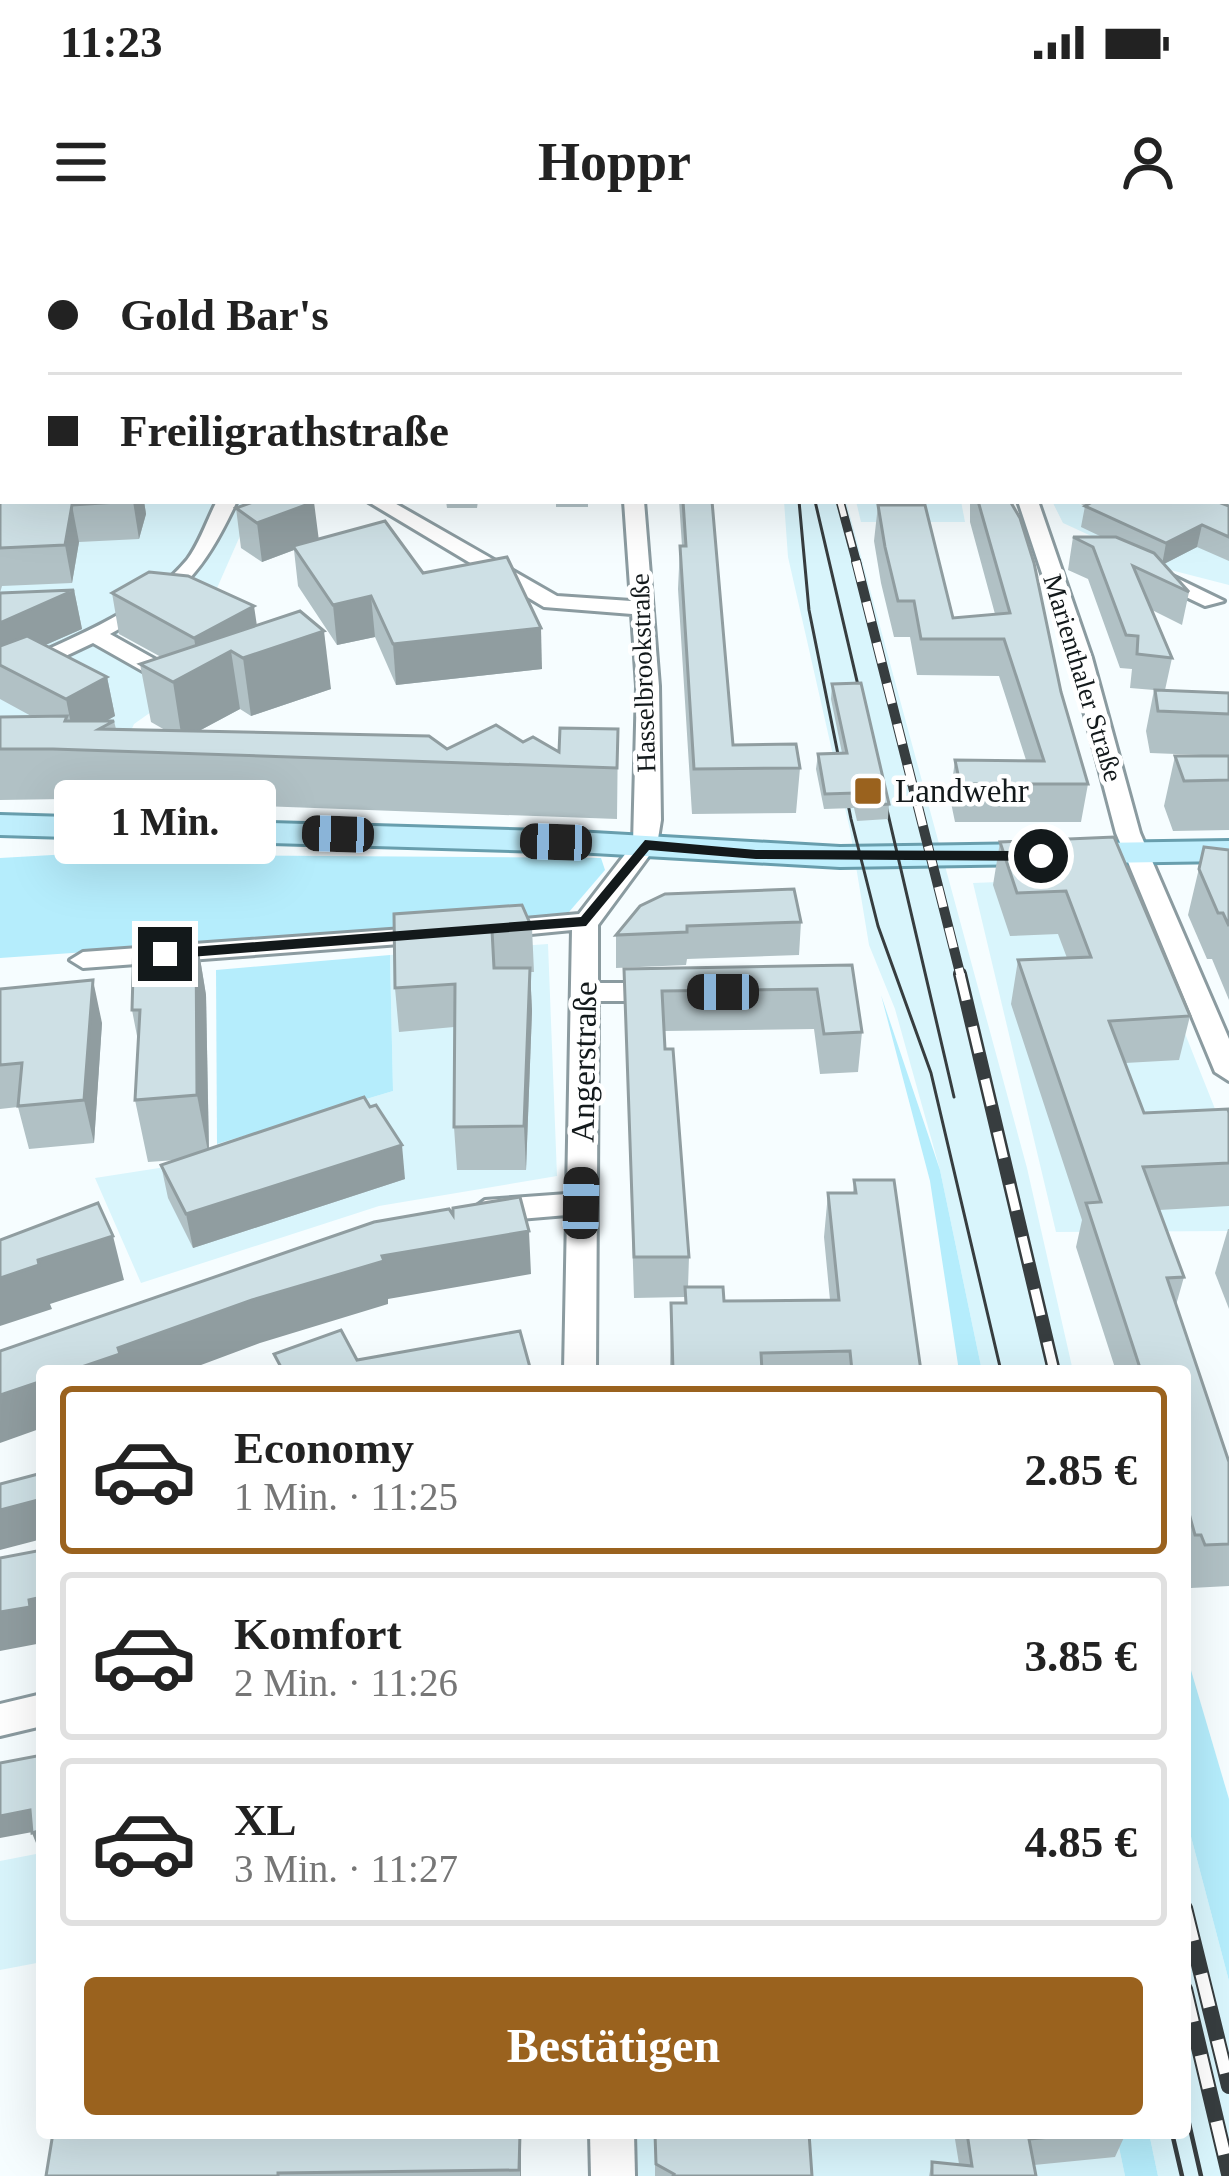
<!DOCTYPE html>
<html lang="de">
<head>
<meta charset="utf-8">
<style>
	body { margin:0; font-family:"Times New Roman",serif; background:#f2f2f2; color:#222; height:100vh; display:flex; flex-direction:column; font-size:45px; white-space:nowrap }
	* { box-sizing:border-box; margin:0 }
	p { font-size:39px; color:#767676 }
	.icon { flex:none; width:66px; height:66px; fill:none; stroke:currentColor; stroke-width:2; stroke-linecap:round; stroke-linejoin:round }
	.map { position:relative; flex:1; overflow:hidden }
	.details { position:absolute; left:36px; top:1125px; width:1155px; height:774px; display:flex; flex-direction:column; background:#fff; border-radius:12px; box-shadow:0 12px 48px #0002 }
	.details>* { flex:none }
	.hud { position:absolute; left:0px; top:0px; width:1230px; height:264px; box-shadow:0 12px 48px #0002; display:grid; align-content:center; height:264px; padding:0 48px; background:#fff }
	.end { position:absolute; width:54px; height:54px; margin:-27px; border:15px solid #13191b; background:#fff; box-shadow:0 0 0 6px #fff }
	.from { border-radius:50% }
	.bubble { position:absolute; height:84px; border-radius:12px; background:#fff; box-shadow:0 12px 48px #0002; font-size:39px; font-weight:600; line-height:84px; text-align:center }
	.car { position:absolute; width:36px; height:72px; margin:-36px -18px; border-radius:15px; box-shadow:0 0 9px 3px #0007; background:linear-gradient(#222 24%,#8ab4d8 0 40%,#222 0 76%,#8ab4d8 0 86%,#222 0) }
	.hud b { display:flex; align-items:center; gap:42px; height:114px; font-size:45px }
	.hud b+b { border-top:3px solid #e0e0e0 }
	.hud i { width:30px; height:30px; background:#222 }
	ul { padding:21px 0 0; list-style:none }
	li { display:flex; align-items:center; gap:36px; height:168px; margin:0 24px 18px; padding:0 24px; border:6px solid #e0e0e0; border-radius:12px }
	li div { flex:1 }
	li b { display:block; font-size:45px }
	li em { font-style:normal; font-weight:600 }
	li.current { border-color:#9a621e }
	li>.icon { width:108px; height:108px; stroke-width:1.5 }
	.primary-button { display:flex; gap:24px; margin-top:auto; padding:24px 48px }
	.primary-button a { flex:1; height:138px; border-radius:12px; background:#9a621e; color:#fff; font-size:48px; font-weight:600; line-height:138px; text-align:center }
	.status { display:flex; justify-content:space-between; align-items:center; height:84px; padding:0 60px; background:#fff; direction:ltr }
	.status svg { height:33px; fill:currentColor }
	header { display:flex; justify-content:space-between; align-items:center; height:156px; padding:0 48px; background:#fff; font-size:54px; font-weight:600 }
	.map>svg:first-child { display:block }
	.built { fill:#d9f5fc }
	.green { fill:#b5edfc }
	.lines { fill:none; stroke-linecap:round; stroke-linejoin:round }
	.minor-casing { stroke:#8b9ba0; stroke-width:6 }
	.major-casing { stroke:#689ead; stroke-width:6 }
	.minor { fill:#fff; fill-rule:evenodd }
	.major { fill:#c0effd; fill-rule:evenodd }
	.tram-far1 { stroke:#373d3f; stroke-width:3 }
	.tram { stroke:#373d3f; stroke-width:4.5 }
	.rail-far3-casing { stroke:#373d3f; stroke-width:9 }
	.rail-far2-casing { stroke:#373d3f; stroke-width:10 }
	.rail-far1-casing { stroke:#373d3f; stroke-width:14 }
	.rail-casing { stroke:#373d3f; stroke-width:16 }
	.rail-far3 { stroke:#fff; stroke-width:6; stroke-dasharray:16; stroke-linecap:butt }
	.rail-far2 { stroke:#fff; stroke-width:8; stroke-dasharray:21; stroke-linecap:butt }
	.rail-far1 { stroke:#fff; stroke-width:9; stroke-dasharray:27; stroke-linecap:butt }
	.rail { stroke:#fff; stroke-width:12; stroke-dasharray:34; stroke-linecap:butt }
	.wall { fill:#b1c1c5 }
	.shaded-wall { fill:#909da0 }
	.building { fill:#cee0e5; stroke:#909da0; stroke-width:3 }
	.route { fill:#13191b }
	.poi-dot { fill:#9a621e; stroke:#fff; stroke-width:4.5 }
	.labels { text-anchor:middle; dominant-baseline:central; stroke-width:9; stroke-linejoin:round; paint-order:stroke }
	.far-street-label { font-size:27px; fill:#13191b; stroke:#fff }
	.poi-label { font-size:33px; fill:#13191b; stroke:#fff; text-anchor:start }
	.street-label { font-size:33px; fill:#13191b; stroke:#fff }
</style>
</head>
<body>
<div class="status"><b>11:23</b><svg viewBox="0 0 49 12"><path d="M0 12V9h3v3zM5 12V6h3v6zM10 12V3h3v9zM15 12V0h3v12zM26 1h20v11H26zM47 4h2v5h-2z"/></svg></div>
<header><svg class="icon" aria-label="menu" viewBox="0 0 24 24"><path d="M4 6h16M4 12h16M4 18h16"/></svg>Hoppr<svg class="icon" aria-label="person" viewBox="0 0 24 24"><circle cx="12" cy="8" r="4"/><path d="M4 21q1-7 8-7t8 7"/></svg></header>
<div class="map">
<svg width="1229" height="1936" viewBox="0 0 1229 1936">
	<rect width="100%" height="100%" fill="#f6fdff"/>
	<g class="built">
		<path d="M1229 240V345L1159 327 1063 283 1052 261H1072L1101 273 1227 261Z"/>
		<path d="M120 261 254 264 210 364 119 388 117 399 178 453 134 484 125 504 0 506V266Z"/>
		<path d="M784 261H846L1027 928 1073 1131H982L940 930 895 769 869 705 850 590 788 317Z"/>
		<path d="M856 261H961L965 282H861Z"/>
		<path d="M1108 638 1129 653 1229 904V991L1056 992 973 643Z"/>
		<path d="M548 704 557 936 379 966 141 1043 95 938 217 919V904L393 851 390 715Z"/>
		<path d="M1185 1574 1229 1741V1936H1158L1149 1893H1185Z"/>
		<path d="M36 1614 42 1722 0 1730V1621Z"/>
		<path d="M636 1893H1116L1125 1936H637Z"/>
	</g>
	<g class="green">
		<path d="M70 614 601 618 605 630 563 679 0 718V618Z"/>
		<path d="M390 715 393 851 217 904 216 730Z"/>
		<path d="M881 755 940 930 982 1131H959L930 941Z"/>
		<path d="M1185 1410 1229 1559V1741L1185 1574Z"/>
		<path d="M1116 1893H1149L1158 1936H1125Z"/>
	</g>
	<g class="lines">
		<defs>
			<g id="minor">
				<rect x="986" y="0" width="16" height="3"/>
				<path d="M217 261H237C201 336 183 354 110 394L185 436V446H169L93 403 0 447V431C61 402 142 374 187 320 200 303 207 280 217 261Z"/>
				<path d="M367 261H391L557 356 631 361 624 261H644L659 446 661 580 657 605 598 685V743H663L676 752 663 761H598L596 1131H564L567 975 485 982 470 971 485 960 567 954 572 690 491 698 478 690 491 682 579 674 633 604 637 446 632 374 544 367Z"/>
				<path d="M1018 261H1038L1092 418 1140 593 1229 799V841L1215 832 1116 593 1070 418Z"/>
				<path d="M1144 329H1158L1224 361 1205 366 1144 337Z"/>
				<path d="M431 687 444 695 440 701 83 728 70 720 83 712Z"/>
				<path d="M42 1454V1486L0 1496V1464Z"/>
				<path d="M590 1893H634L635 1936H591Z"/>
			</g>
			<path id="major" d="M0 575 576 592 840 607 1229 601V621L840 627 576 612 0 595Z"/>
		</defs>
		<use href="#minor" class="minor-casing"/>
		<use href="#major" class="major-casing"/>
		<use href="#minor" class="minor"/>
		<use href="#major" class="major"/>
		<g class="tram-far1">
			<path d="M799 261 809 370 851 579 878 686 931 833 1001 1131"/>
			<path d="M815 261 954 857"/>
		</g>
		<g class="tram">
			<path d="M1185 1866 1201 1936"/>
			<path d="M1172 1893 1182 1936"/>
		</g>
		<defs>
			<path id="rail-far3" d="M840 261 857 324"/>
			<path id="rail-far2" d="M856 321 961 737"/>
			<path id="rail-far1" d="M960 734 1054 1131"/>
			<g id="rail">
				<path d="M1185 1668 1229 1846"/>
				<path d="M1185 1749 1229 1934"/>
			</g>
		</defs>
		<use href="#rail-far3" class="rail-far3-casing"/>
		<use href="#rail-far2" class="rail-far2-casing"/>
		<use href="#rail-far1" class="rail-far1-casing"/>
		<use href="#rail" class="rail-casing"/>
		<use href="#rail-far3" class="rail-far3"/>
		<use href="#rail-far2" class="rail-far2"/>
		<use href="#rail-far1" class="rail-far1"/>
		<use href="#rail" class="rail"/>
	</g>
	<g class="wall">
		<path d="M0 0H614V3H3V97L0 100Z"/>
		<path d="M1031 0H1229V201L1227 202V3H1030Z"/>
		<path d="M0 261H144L146 274 139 299 79 302 72 343 2 346 0 353 74 350 82 389 45 405 107 437 115 476 106 481H114L116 489 165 490 151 482 140 424 161 417 119 394 112 353 257 385 331 449 251 476 240 469 199 491 447 509 523 502 559 512 618 489 617 579 64 559 0 560V477H33L0 459Z"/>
		<path d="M446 261H478L477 268H447Z"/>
		<rect x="556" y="261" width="32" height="6"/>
		<path d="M679 261H712L733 505 800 528 796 573 692 574 678 349 680 306H682Z"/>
		<path d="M970 261H1011L1061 452 1088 544 1081 582H955L950 558 955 520H1026L999 436 917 435 910 397H894L881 343 874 301 878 265 953 378 995 374 970 282Z"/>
		<path d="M1074 261H1216L1229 266V321L1197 307 1164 324 1189 352 1182 385 1152 370 1172 418 1165 450 1229 453V590L1173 591 1164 566 1175 516H1227L1150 513 1146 491 1154 450 1130 448 1132 429 1120 428 1088 339 1068 330 1073 297H1102L1081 287 1085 266Z"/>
		<path d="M236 268 318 299 423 333 542 429 396 445 375 397 337 405 298 346 294 310 262 322 241 308Z"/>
		<path d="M832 444 889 564 888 579 857 581 854 568 824 569 816 529 818 514 842 513 831 459Z"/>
		<path d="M1114 597 1190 776 1179 820 1125 823 1144 873H1229V966L1159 970 1184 1037 1176 1065 1229 1222V1346L1191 1348 1187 1338H1185V1131H1116L1076 1007 1082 980 1011 764 1018 720 1067 718 1058 694 1010 696 993 645 1000 602Z"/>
		<path d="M1204 607 1229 610V760L1212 719H1207L1188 675Z"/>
		<path d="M794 649 801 682 799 715 687 719 686 725 616 728V695Z"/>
		<path d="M394 674 532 688 534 732H530L532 771 526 930H457L454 887V787L399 792 395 748Z"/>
		<path d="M196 694 206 755 209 909 405 939 193 1008 168 958 161 925 176 920 148 922 135 860 138 801 132 770Z"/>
		<path d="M852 725 862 792 858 832 820 834 814 789 664 791 689 1017 688 1047 724 1061 830 1060 824 997 828 953H853L854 940 921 1131H670L671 1063H685V1057L634 1058 624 729Z"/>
		<path d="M0 749 102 783 94 903 29 909 18 867 0 869Z"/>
		<path d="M1228 989H1229V1069L1215 1033Z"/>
		<path d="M521 1893V1936H46Z"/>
		<path d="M655 1893 812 1936H655Z"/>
		<path d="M954 1893H1126L1115 1917 1034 1925 1036 1936H929L932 1922 959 1924Z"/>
	</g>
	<g class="shaded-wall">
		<path d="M78 0H123V3H74Z"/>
		<path d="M768 0H795L791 3H766Z"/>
		<path d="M3 57V97L0 100V59Z"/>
		<path d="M3 167V212L0 215V171Z"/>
		<path d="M1229 169V201L1227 202V170Z"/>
		<path d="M133 261H144L146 274 139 299Z"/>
		<path d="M314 262 319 301 293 306 294 310 262 322 257 283Z"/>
		<path d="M72 265 79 302 72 343 65 305Z"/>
		<path d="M1202 285 1197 307 1162 325 1166 303Z"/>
		<path d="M74 350 82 389 0 425V383Z"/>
		<path d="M371 356 375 397 337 405 333 365Z"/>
		<path d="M254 366 260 406 231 411 240 469 182 500 173 442 199 428 194 398Z"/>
		<path d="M541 388 542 429 396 445 393 404Z"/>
		<path d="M324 391 331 449 251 476 243 418Z"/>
		<path d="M107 437 115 476 74 499 66 459Z"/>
		<path d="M196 694 206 755 209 917 197 855Z"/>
		<path d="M530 728 532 771 526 930 524 886Z"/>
		<path d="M93 740 102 783 94 903 84 860Z"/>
		<path d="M402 905 405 939 193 1008 186 974Z"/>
		<path d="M529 991 531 1034 388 1059V1064L260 1103 185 1131H70L118 1108 252 1060 382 1016Z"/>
		<path d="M113 996 124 1040 50 1064 52 1069 0 1086V1038L38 1020Z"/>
		<path d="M42 1141V1188L0 1203V1155Z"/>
		<path d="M42 1259V1299L0 1310V1270Z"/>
		<path d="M42 1357V1403L0 1411V1372L29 1360Z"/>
		<path d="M30 1570 38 1591 0 1598V1576Z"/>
		<path d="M42 1590V1613H40L32 1593Z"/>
		<rect x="520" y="1893" width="1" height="43"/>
	</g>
	<g class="building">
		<path d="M0 0H78L74 3H3V57L0 59Z"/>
		<path d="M156 0H329L327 3H152Z"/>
		<path d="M359 0H601L600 3H382Z"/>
		<path d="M669 0H768L766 3H668Z"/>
		<path d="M1051 0H1229V140L1227 141V3L1047 2Z"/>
		<path d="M3 133V167L0 171V136Z"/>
		<path d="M3 251V261H133L72 265 65 305 0 308V261Z"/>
		<path d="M256 261H314V262L257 283 236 268Z"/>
		<path d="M683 261H712L733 505 796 504 800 528 694 529 680 306H686Z"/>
		<path d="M978 261H1010L1020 278 1034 323 1061 452 1088 544H960L955 520 1044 521 1004 399H921L914 361H898L885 307 878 265H925L953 378 1010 373Z"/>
		<path d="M1094 261H1216L1229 266V297L1202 285 1166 303 1085 266Z"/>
		<path d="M385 281 423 333 507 317 541 388 393 404 371 356 333 365 293 306Z"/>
		<path d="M1073 297H1116L1154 313 1189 352 1133 326 1172 418 1137 414 1138 396 1126 395 1093 307Z"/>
		<path d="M149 332 188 336 254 366 194 398 112 353Z"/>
		<path d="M74 350 0 383V353Z"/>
		<path d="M300 371 324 391 243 418 231 411 173 442 140 424Z"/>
		<path d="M27 396 107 437 66 459 0 425V406Z"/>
		<path d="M861 443 889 564 858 566 855 553 825 554 818 514 847 513 832 444Z"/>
		<path d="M1155 450 1229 453V474L1158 471Z"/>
		<path d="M67 476 65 481H114L99 489 429 496 447 509 496 485 523 502 533 497 559 512 560 488 618 489 617 528 53 509H0V477Z"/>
		<path d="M1175 516H1229V540L1184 541Z"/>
		<path d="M1114 597 1190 776 1109 781 1144 873 1228 869 1229 873V923L1143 927 1184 1037 1167 1038 1229 1222V1304L1205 1305 1201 1295H1195L1185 1259V1131H1141L1086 963 1101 962 1018 720 1091 717 1066 651 1017 653 1000 602Z"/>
		<path d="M1204 607 1229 610V686L1223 673H1218L1199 629Z"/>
		<path d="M794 649 801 682 687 686V692L616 695 640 666 665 654Z"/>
		<path d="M522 665 532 688 492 690 494 728H530L524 886 454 887 455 744 395 748 394 674Z"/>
		<path d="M196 694 197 855 135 860 140 770H132L134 699Z"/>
		<path d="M852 725 862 792 824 794 817 749 662 751 665 809H673L689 1017H634L624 729Z"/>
		<path d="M93 740 84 860 18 866 22 823 0 825V749Z"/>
		<path d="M364 857 370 867 376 865 402 905 186 974 161 925Z"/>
		<path d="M854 940H894L921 1131H852L850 1111 761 1113 762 1131H673L671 1063H686L685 1047H723L724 1061 839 1060 828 953H856Z"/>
		<path d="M520 957 529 991 382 1016 384 1021 252 1060 118 1108 120 1114 70 1131H42V1141L0 1155V1111L374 982 449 969 453 975V968Z"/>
		<path d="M98 963 113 996 38 1020 39 1025 0 1038V1000Z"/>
		<path d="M341 1090 357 1120 520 1091 531 1131H283L274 1114Z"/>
		<path d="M42 1233V1259L0 1270V1244Z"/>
		<path d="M42 1310V1357L29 1360 30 1367 0 1372V1318Z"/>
		<path d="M42 1515V1590L32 1593 30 1570 0 1576V1523Z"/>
		<path d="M53 1893H520L519 1930 278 1933V1936H46Z"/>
		<path d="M655 1893H809L812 1936H673L674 1934 656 1924Z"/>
		<path d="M967 1893H1095L1029 1899 1036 1936H932V1922L972 1926Z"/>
	</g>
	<path class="route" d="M645 600 756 610 1041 611 1049 616 1041 621 756 619 649 610 586 686 165 719 157 714 165 709 581 677Z"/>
	<rect class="poi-dot" x="853" y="536" width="30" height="30" rx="6"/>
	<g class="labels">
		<g class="far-street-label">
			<text transform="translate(643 433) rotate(-92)">Hasselbrookstraße</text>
			<text transform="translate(1083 438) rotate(73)">Marienthaler Straße</text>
		</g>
		<g class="poi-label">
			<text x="895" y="551">Landwehr</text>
		</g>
		<g class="street-label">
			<text transform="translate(584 822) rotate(-89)">Angerstraße</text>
		</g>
	</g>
</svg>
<i class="end from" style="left:1041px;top:616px"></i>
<i class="end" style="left:165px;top:714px"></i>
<div class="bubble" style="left:54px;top:540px;width:222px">1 Min.</div>
<i class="car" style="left:338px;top:594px;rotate:272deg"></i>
<i class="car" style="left:556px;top:602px;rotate:272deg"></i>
<i class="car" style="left:723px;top:752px;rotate:270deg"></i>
<i class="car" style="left:581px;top:963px;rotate:1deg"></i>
<div class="hud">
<b><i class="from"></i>Gold Bar's</b>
<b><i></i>Freiligrathstraße</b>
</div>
<section class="details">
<ul>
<li class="current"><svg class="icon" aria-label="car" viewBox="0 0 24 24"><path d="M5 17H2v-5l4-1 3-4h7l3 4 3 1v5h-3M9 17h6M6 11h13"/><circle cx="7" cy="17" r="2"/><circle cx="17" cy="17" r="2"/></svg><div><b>Economy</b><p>1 Min. · 11:25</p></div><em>2.85 €</em></li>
<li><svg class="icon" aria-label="car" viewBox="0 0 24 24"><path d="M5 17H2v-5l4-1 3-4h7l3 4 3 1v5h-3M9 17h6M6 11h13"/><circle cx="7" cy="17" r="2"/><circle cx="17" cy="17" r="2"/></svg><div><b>Komfort</b><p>2 Min. · 11:26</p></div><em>3.85 €</em></li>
<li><svg class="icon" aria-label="car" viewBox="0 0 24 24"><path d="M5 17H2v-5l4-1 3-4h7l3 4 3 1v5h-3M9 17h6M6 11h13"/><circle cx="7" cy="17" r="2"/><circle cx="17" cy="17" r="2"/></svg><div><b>XL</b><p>3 Min. · 11:27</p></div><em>4.85 €</em></li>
</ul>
<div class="primary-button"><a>Bestätigen</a></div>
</section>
</div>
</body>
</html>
